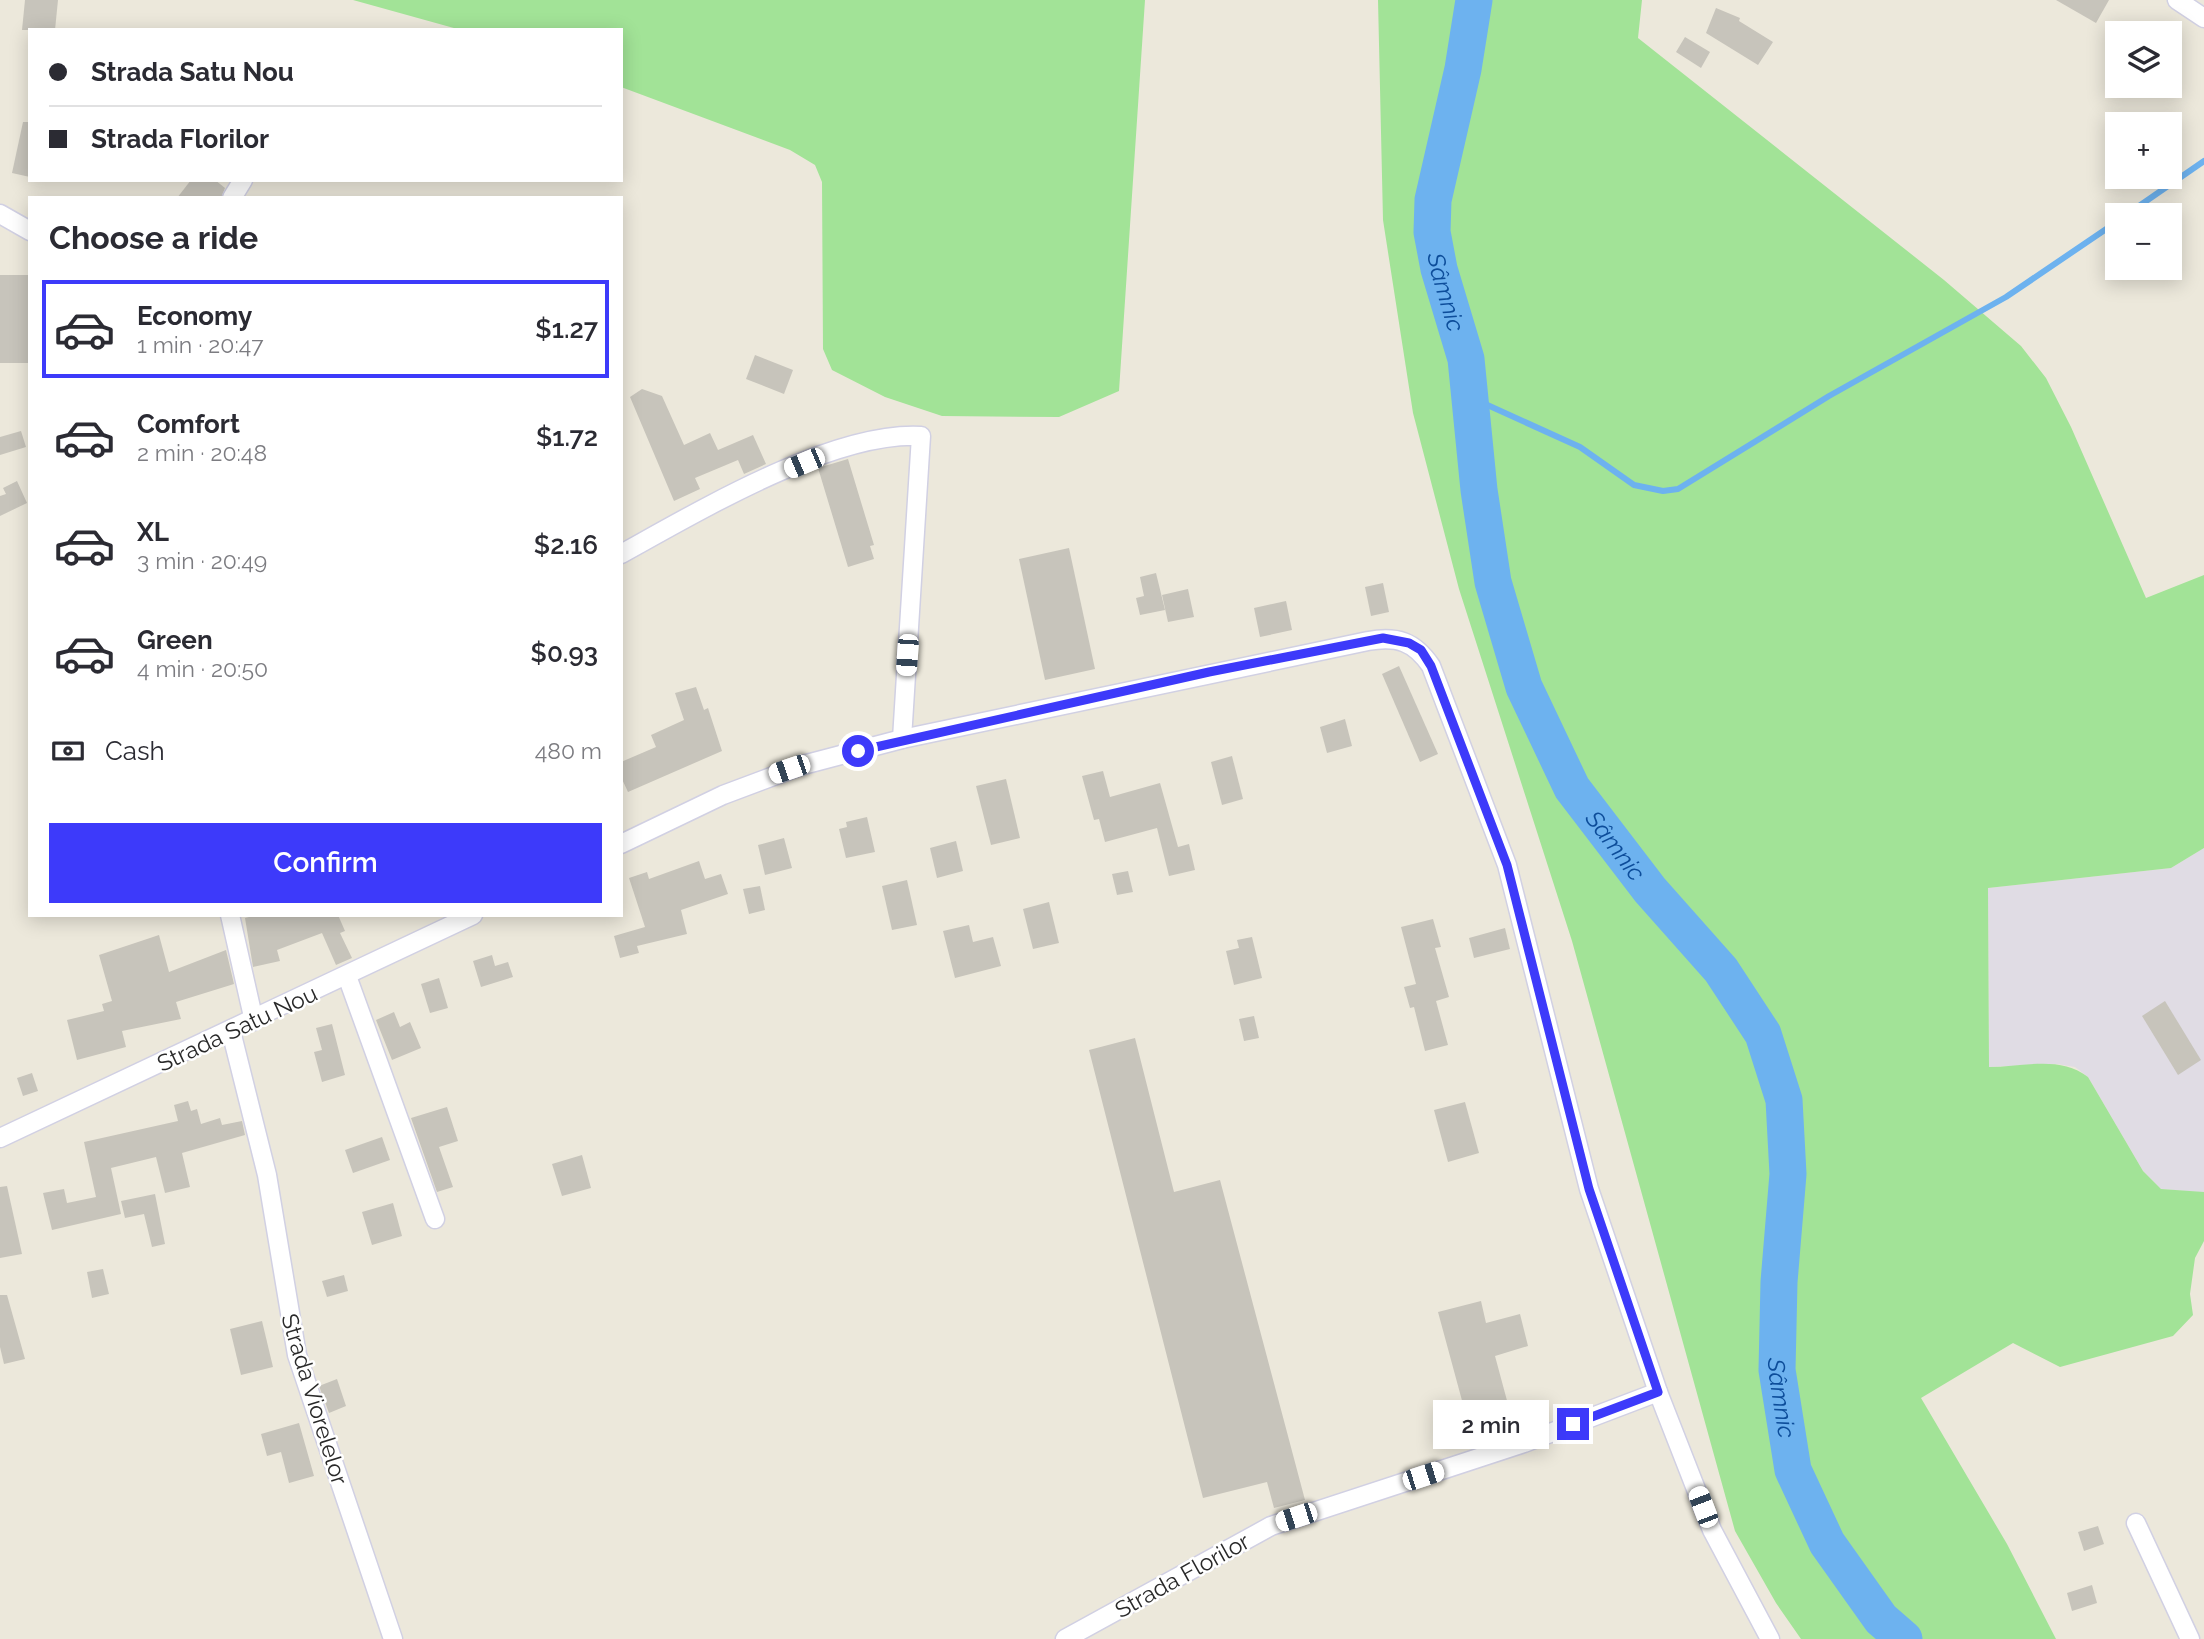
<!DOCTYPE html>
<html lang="en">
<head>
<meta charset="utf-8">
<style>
	body { margin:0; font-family:Raleway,sans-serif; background:#f2f2f3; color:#2b2b33; height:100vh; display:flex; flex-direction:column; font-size:26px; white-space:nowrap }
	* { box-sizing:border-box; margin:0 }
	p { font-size:23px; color:#7c7c81 }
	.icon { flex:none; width:38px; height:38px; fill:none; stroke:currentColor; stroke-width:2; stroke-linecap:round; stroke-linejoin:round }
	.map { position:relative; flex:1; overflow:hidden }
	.side { position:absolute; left:28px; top:196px; width:595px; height:721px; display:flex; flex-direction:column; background:#fff; border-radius:0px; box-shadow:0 4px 18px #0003 }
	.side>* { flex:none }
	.hud { position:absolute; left:28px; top:28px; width:595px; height:154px; border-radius:0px; box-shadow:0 4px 18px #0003; display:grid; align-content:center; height:154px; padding:0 21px; background:#fff }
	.controls { position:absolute; left:2105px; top:21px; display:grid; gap:14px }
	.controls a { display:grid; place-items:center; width:77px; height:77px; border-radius:0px; background:#fff; box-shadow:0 4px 18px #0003; font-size:35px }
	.end { position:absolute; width:32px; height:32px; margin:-16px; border:9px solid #3d3afa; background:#fff; box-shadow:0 0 0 4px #fff }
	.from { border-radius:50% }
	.bubble { position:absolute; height:49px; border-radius:0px; background:#fff; box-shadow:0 4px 18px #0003; font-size:23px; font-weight:600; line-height:49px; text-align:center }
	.car { position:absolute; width:21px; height:42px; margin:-21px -10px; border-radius:9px; box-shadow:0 0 5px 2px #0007; background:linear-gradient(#fff 24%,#345 0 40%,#fff 0 76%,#345 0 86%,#fff 0) }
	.hud b { display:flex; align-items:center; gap:24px; height:66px; font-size:26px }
	.hud b+b { border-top:2px solid #e1e1e2 }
	.hud i { width:18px; height:18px; background:#2b2b33 }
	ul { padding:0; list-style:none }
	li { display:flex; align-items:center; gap:21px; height:98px; margin:0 14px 10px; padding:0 7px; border:4px solid transparent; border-radius:0px }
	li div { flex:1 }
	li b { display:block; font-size:26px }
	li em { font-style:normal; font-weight:600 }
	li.active { border-color:#3d3afa }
	li>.icon { width:63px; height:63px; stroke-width:1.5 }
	h2 { padding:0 21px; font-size:32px; line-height:84px }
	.pay { display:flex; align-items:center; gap:18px; height:77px; padding:0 21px; font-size:26px }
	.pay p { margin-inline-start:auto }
	.button { display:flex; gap:14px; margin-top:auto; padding:14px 21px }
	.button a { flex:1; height:80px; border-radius:0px; background:#3d3afa; color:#fff; font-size:28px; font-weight:600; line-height:80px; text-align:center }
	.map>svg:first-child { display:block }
	.industrial { fill:#e0dce4 }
	.green { fill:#a2e397 }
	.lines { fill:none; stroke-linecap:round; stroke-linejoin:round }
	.stream { stroke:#6db2ef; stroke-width:6 }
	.river { stroke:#6db2ef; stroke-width:37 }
	.building { fill:#c7c4bb }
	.minor-casing { stroke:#d1d0e3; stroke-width:21 }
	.minor { stroke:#fff; stroke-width:18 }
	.route { stroke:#3d3afa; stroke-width:9 }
	.labels { text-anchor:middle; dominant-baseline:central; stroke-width:5; stroke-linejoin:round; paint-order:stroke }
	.street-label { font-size:23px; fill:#292929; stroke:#fff }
	.water-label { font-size:24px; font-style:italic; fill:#0d4d9a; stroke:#fff }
</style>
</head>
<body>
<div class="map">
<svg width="2204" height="1639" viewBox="0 0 2204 1639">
	<rect width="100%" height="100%" fill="#ece8db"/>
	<path class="industrial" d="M2204 848V1192H2198L2161 1189 2143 1171 2088 1077 2075 1067 2057 1064 1989 1067 1988 888 2171 868Z"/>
	<g class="green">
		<path d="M353 0H1145L1119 391 1059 417 942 416 885 397 832 370 823 349 822 182 815 165 790 150 621 87V30H461Z"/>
		<path d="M1378 0H1642L1638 38 1944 280 2021 346 2046 378 2071 427 2146 598 2204 575V848L2171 868 1988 888 1989 1067C2023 1067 2060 1055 2088 1077L2143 1171 2161 1189 2204 1192V1241L2195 1258 2190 1294 2193 1315 2173 1336 2060 1367 2013 1343 1921 1398 2007 1544 2056 1639H1801L1776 1603 1735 1531 1572 941 1459 589 1413 413 1383 220Z"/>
	</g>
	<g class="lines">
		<g class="stream">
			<path d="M2126 215 2204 161"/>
			<path d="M1472 398 1580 447 1634 485 1663 491 1678 489 1829 396 2006 297 2118 221"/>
		</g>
		<path class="river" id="s1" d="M1474 0 1463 69 1433 200 1432 232 1439 269 1466 359 1479 490 1493 582 1524 687 1572 788 1650 890 1721 970 1763 1034 1784 1100 1788 1174 1779 1282 1777 1370 1793 1470 1827 1543 1881 1619 1904 1639"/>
	</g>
	<g class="building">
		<path d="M25 0H58L55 30H22Z"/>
		<path d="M2056 0H2109L2096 23Z"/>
		<path d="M1716 8 1740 18 1739 21 1773 42 1758 65 1706 33Z"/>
		<path d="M1685 37 1710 52 1701 68 1676 52Z"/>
		<path d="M23 122H30V177L12 173Z"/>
		<path d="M191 180H215L225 188 221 198H177Z"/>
		<rect x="0" y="275" width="30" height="88"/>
		<path d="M755 355 793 370 784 394 746 379Z"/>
		<path d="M642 389 662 396 684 445 710 433 718 450 753 435 766 464 744 474 738 460 695 478 700 489 674 501 630 397Z"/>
		<path d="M21 431 26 447 0 455V437Z"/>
		<path d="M848 459 874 545 870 546 874 559 848 567 818 468Z"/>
		<path d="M17 481 27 503 0 516V496L6 494 3 488Z"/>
		<path d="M1069 548 1095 669 1045 680 1019 559Z"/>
		<path d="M1156 573 1165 610 1140 615 1136 598 1144 596 1140 577Z"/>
		<path d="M1383 583 1389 612 1371 616 1365 587Z"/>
		<path d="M1188 589 1194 617 1168 622 1162 595Z"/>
		<path d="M1286 601 1292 630 1260 637 1254 608Z"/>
		<path d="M1399 666 1438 754 1420 762 1382 674Z"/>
		<path d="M696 687 704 710 708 708 722 751 628 792 621 777V762L656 747 651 735 684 720 675 693Z"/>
		<path d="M1345 719 1352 746 1327 753 1320 727Z"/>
		<path d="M1232 756 1243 799 1222 805 1211 762Z"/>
		<path d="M1103 771 1110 797 1160 783 1178 847 1189 844 1195 870 1169 876 1157 828 1105 842 1099 819 1094 820 1082 776Z"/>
		<path d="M1006 779 1020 838 991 845 976 786Z"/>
		<path d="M867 817 875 852 846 858 839 829 847 827 846 822Z"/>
		<path d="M784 838 792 868 765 875 758 845Z"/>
		<path d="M956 841 963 871 937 878 930 848Z"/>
		<path d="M699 861 705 879 721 874 728 894 681 910 687 934 637 946 639 953 620 958 614 936 645 927 629 878 647 872 649 879Z"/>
		<path d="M1128 871 1133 892 1117 895 1112 874Z"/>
		<path d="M907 880 917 925 892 930 882 886Z"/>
		<path d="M760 886 765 910 749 914 743 889Z"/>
		<path d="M1049 902 1059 943 1033 949 1023 909Z"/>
		<path d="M257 915H338L345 931 340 933 352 958 336 965 322 933 277 950 280 961 253 967 245 918Z"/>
		<path d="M1433 919 1441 947 1435 948 1449 997 1436 1001 1448 1045 1425 1051 1414 1007 1410 1008 1404 987 1416 984 1401 927Z"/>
		<path d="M969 925 973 942 993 937 1001 966 955 978 943 931Z"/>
		<path d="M1505 928 1510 949 1474 958 1469 938Z"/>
		<path d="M159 935 169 972 226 950 234 984 176 1002 181 1019 122 1031 126 1047 77 1060 67 1020 104 1011 102 1004 112 1001 99 955Z"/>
		<path d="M1252 937 1262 978 1234 985 1226 951 1239 948 1237 940Z"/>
		<path d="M492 955 495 966 508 962 513 977 481 987 473 961Z"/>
		<path d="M439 978 448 1008 430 1013 421 984Z"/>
		<path d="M2165 1001 2201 1060 2178 1075 2142 1016Z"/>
		<path d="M394 1012 400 1027 410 1022 421 1048 392 1060 376 1020Z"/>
		<path d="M1254 1016 1259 1038 1244 1041 1239 1019Z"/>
		<path d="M332 1024 345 1075 322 1082 314 1052 322 1050 316 1028Z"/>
		<path d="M1135 1038 1174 1192 1220 1180 1305 1500 1274 1508 1267 1482 1203 1498 1089 1050Z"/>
		<path d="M32 1073 38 1091 23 1096 17 1078Z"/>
		<path d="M188 1101 191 1111 197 1109 201 1124 220 1118 222 1125 242 1121 245 1135 182 1153 190 1187 165 1193 156 1157 111 1168 121 1214 52 1230 43 1193 64 1189 67 1203 96 1197 84 1142 178 1121 174 1105Z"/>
		<path d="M1465 1102 1479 1153 1448 1162 1434 1110Z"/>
		<path d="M447 1107 458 1141 439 1147 453 1187 437 1192 411 1118Z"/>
		<path d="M382 1137 390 1160 353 1173 345 1150Z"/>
		<path d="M582 1155 591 1188 562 1196 552 1164Z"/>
		<path d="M7 1186 22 1254 0 1258V1187Z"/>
		<path d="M155 1194 165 1244 152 1247 144 1214 125 1218 121 1201Z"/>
		<path d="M393 1203 402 1236 372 1245 362 1212Z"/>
		<path d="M103 1269 109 1294 92 1298 87 1272Z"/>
		<path d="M344 1275 348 1291 327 1297 322 1281Z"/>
		<path d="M0 1295H7L25 1359 4 1364 0 1347Z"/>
		<path d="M1481 1301 1486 1323 1520 1314 1528 1346 1495 1356 1509 1408 1467 1419 1438 1312Z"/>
		<path d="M262 1321 273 1367 241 1375 230 1329Z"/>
		<path d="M337 1379 346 1406 329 1413 319 1386Z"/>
		<path d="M299 1423 314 1476 289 1483 281 1452 267 1456 261 1434Z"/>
		<path d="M2098 1526 2104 1544 2084 1551 2078 1532Z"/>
		<path d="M2092 1585 2097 1603 2072 1611 2067 1593Z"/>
	</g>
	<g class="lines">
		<defs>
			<g id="minor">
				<path d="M2177 0 2204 18"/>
				<path d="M232 198 243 180"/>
				<path d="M0 214 30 231"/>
				<path d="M621 554C699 511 833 431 921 436L902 739"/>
				<path d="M621 844 723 795 803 765 902 739 1368 641C1397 636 1414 641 1431 666L1507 865 1589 1189 1658 1392 1712 1530 1770 1639"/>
				<path d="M230 915 254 1021"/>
				<path d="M347 976 435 1219"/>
				<path d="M231 1031 267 1175 297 1355 393 1639"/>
				<path d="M0 1138 473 915"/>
				<path d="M2136 1523 2190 1639"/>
				<path d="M1065 1639 1271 1526 1524 1443 1658 1392"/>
			</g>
		</defs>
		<use href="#minor" class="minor-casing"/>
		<use href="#minor" class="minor"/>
	</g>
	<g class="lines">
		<path class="route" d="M858 751 1209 672 1383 638 1409 643 1421 650 1431 666 1507 865 1589 1189 1658 1392 1573 1424"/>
	</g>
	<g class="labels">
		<g class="street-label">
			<text transform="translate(237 1028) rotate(-25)">Strada Satu Nou</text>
			<text transform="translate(315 1399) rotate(73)">Strada Viorelelor</text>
			<text transform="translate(1182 1575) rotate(-29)">Strada Florilor</text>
		</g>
		<g class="water-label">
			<text stroke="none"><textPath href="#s1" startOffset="298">Sâmnic</textPath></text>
			<text stroke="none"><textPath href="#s1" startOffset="886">Sâmnic</textPath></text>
			<text stroke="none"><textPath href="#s1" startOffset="1494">Sâmnic</textPath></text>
		</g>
	</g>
</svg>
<div class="controls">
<a><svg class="icon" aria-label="layers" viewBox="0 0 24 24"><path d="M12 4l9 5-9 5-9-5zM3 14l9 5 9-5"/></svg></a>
<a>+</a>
<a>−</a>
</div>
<i class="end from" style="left:858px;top:751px"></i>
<i class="end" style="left:1573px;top:1424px"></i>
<div class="bubble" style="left:1433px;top:1400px;width:116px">2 min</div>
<i class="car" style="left:804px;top:463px;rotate:247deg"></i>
<i class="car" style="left:907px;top:655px;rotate:184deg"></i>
<i class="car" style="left:789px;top:769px;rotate:251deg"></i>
<i class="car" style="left:1423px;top:1476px;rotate:72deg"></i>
<i class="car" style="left:1703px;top:1507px;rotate:339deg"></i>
<i class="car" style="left:1296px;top:1517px;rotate:252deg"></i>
<div class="hud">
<b><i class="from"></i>Strada Satu Nou</b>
<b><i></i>Strada Florilor</b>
</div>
<section class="side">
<h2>Choose a ride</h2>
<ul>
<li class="active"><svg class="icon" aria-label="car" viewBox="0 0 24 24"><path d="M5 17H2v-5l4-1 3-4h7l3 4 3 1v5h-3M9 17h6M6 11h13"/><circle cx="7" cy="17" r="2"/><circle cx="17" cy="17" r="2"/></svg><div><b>Economy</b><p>1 min · 20:47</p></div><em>$1.27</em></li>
<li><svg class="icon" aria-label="car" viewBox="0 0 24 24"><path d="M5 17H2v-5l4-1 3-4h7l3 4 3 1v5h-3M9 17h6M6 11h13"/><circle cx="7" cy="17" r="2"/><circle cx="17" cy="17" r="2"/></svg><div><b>Comfort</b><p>2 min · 20:48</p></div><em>$1.72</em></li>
<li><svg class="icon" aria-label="car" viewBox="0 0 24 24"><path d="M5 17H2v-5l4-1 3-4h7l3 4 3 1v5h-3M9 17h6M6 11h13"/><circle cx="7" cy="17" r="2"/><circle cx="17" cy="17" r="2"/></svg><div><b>XL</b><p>3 min · 20:49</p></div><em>$2.16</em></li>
<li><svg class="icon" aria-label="car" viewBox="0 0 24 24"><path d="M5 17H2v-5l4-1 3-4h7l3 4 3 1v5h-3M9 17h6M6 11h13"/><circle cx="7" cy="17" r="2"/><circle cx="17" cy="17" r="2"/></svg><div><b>Green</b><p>4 min · 20:50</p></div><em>$0.93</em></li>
</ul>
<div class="pay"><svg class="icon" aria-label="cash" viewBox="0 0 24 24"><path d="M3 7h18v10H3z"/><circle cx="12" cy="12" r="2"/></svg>Cash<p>480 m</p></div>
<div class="button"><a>Confirm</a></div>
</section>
</div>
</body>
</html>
